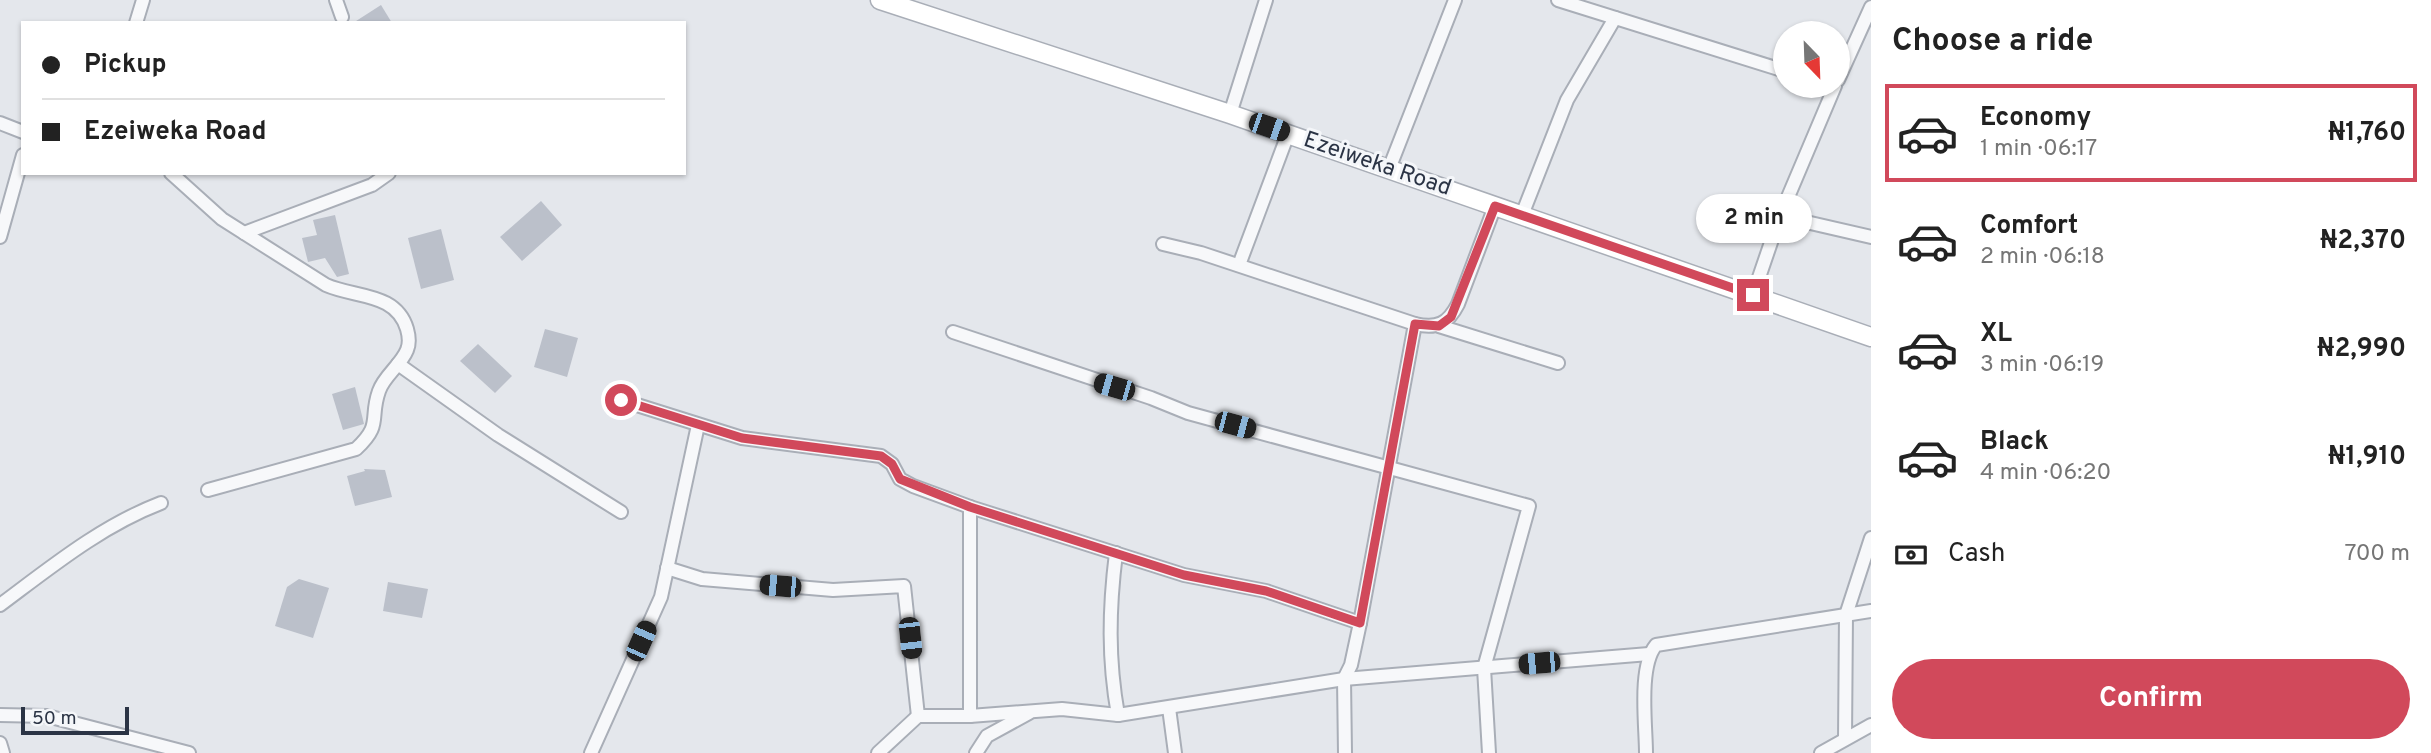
<!DOCTYPE html>
<html lang="en">
<head>
<meta charset="utf-8">
<style>
	body { margin:0; font-family:Overpass,sans-serif; background:#f2f2f2; color:#222; height:100vh; display:flex; flex-direction:column; font-size:26px; white-space:nowrap }
	* { box-sizing:border-box; margin:0 }
	p { font-size:23px; color:#767676 }
	.icon { flex:none; width:38px; height:38px; fill:none; stroke:currentColor; stroke-width:2; stroke-linecap:round; stroke-linejoin:round }
	.map { position:relative; flex:1; overflow:hidden }
	.drawer { display:flex; flex-direction:column; background:#fff; width:560px }
	.drawer>* { flex:none }
	.top-card { position:absolute; left:21px; top:21px; width:665px; height:154px; border-radius:0px; box-shadow:0 2px 5px #0004; display:grid; align-content:center; height:154px; padding:0 21px; background:#fff }
	.needle { width:46px; rotate:157deg }
	.buttons { position:absolute; left:1773px; top:21px; display:grid; gap:14px }
	.buttons a { display:grid; place-items:center; width:77px; height:77px; border-radius:50%; background:#fff; box-shadow:0 2px 5px #0004; font-size:35px }
	.scale { position:absolute; left:21px; bottom:18px; width:108px; box-sizing:border-box; padding-left:7px; border:4px solid #2b3445; border-top:0; font-size:19px; line-height:24px; white-space:nowrap; color:#2b3445; -webkit-text-stroke:5px #f4f6f9; paint-order:stroke }
	.end { position:absolute; width:32px; height:32px; margin:-16px; border:9px solid #d1495b; background:#fff; box-shadow:0 0 0 4px #fff }
	.from { border-radius:50% }
	.bubble { position:absolute; height:49px; border-radius:24px; background:#fff; box-shadow:0 2px 5px #0004; font-size:23px; font-weight:700; line-height:49px; text-align:center }
	.car { position:absolute; width:21px; height:42px; margin:-21px -10px; border-radius:9px; box-shadow:0 0 5px 2px #0007; background:linear-gradient(#222 24%,#8ab4d8 0 40%,#222 0 76%,#8ab4d8 0 86%,#222 0) }
	.top-card b { display:flex; align-items:center; gap:24px; height:66px; font-size:26px }
	.top-card b+b { border-top:2px solid #e0e0e0 }
	.top-card i { width:18px; height:18px; background:#222 }
	ul { padding:0; list-style:none }
	li { display:flex; align-items:center; gap:21px; height:98px; margin:0 14px 10px; padding:0 7px; border:4px solid transparent; border-radius:0px }
	li div { flex:1 }
	li b { display:block; font-size:26px }
	li em { font-style:normal; font-weight:700 }
	li.active { border-color:#d1495b }
	li>.icon { width:63px; height:63px; stroke-width:1.5 }
	h2 { padding:0 21px; font-size:32px; line-height:84px }
	.pay { display:flex; align-items:center; gap:18px; height:77px; padding:0 21px; font-size:26px }
	.pay p { margin-inline-start:auto }
	.primary-button { display:flex; gap:14px; margin-top:auto; padding:14px 21px }
	.primary-button a { flex:1; height:80px; border-radius:42px; background:#d1495b; color:#fff; font-size:28px; font-weight:700; line-height:80px; text-align:center }
	main { display:flex; flex:1; min-height:0 }
	.map>svg:first-child { display:block }
	.building { fill:#bbc0ca }
	.lines { fill:none; stroke-linecap:round; stroke-linejoin:round }
	.minor-casing { stroke:#a9aeb7; stroke-width:16 }
	.secondary-casing { stroke:#a9aeb7; stroke-width:21 }
	.minor { stroke:#f7f8fa; stroke-width:12 }
	.secondary { stroke:#fff; stroke-width:18 }
	.route { stroke:#d1495b; stroke-width:9 }
	.labels { text-anchor:middle; dominant-baseline:central; stroke-width:6; stroke-linejoin:round; paint-order:stroke }
	.street-label { font-size:23px; fill:#2b3445; stroke:#f4f6f9 }
</style>
</head>
<body>
<main>
<div class="map">
<svg width="1871" height="753" viewBox="0 0 1871 753">
	<rect width="100%" height="100%" fill="#e4e7ec"/>
	<g class="building">
		<path d="M381 5 392 23H353Z"/>
		<path d="M541 201 562 225 522 261 500 237Z"/>
		<path d="M335 215 349 274 337 277 325 258 308 262 302 238 317 235 313 220Z"/>
		<path d="M441 229 454 280 421 289 408 238Z"/>
		<path d="M545 329 578 338 567 377 534 367Z"/>
		<path d="M478 344 512 376 495 393 460 361Z"/>
		<path d="M355 387 364 424 343 430 332 394Z"/>
		<path d="M364 469 385 470 392 497 355 506 347 476 365 471Z"/>
		<path d="M299 579 329 588 313 638 275 626 287 587Z"/>
		<path d="M388 582 428 589 422 618 383 611Z"/>
	</g>
	<g class="lines">
		<defs>
			<g id="minor">
				<path d="M336 0 342 17"/>
				<path d="M1558 0 1785 71"/>
				<path d="M136 23 143 0"/>
				<path d="M1838 80 1871 7"/>
				<path d="M1230 114 1266 0"/>
				<path d="M0 123 23 132"/>
				<path d="M1389 169 1455 0"/>
				<path d="M171 173 222 219 326 285C355 298 396 292 407 329 409 336 410 343 407 350 401 365 384 376 379 391 369 419 383 424 356 449L208 490"/>
				<path d="M1522 215 1567 100 1615 18"/>
				<path d="M1780 216 1871 237"/>
				<path d="M244 233 372 185 389 173"/>
				<path d="M0 237 23 155"/>
				<path d="M1163 244 1201 253 1415 324C1437 329 1448 324 1458 304L1495 206"/>
				<path d="M1239 265 1288 134"/>
				<path d="M1753 295 1780 216 1835 86"/>
				<path d="M1439 326 1558 363"/>
				<path d="M953 332 1151 398 1188 413 1529 506 1484 668 1489 753"/>
				<path d="M398 364 498 435 621 512"/>
				<path d="M621 400 742 438 881 456 892 464 900 479 913 486 970 507 1184 575 1266 591 1360 623"/>
				<path d="M1116 553C1109 609 1108 659 1118 715"/>
				<path d="M667 568 702 579 833 590 904 586 918 716"/>
				<path d="M0 605C51 567 101 526 161 503"/>
				<path d="M1169 708 1175 753"/>
				<path d="M0 715 47 716 189 753"/>
				<path d="M970 716V507"/>
				<path d="M1845 739 1846 615 1871 538"/>
				<path d="M0 743 3 753"/>
				<path d="M591 753 661 597 698 425"/>
				<path d="M878 753 918 716H970L1062 709 1118 715 1344 679 1649 654"/>
				<path d="M976 753 987 736 1029 713"/>
				<path d="M1345 753 1344 679 1351 665 1360 623 1415 324"/>
				<path d="M1646 753C1646 725 1638 667 1656 645L1871 611"/>
				<path d="M1821 753 1871 725"/>
			</g>
			<path id="secondary" d="M880 0 1230 114 1871 337"/>
		</defs>
		<use href="#minor" class="minor-casing"/>
		<use href="#secondary" class="secondary-casing"/>
		<use href="#minor" class="minor"/>
		<use href="#secondary" class="secondary"/>
	</g>
	<g class="lines">
		<path class="route" d="M621 400 742 438 881 456 892 464 900 479 970 507 1184 575 1266 591 1360 623 1415 324 1439 326 1451 317 1495 206 1753 295"/>
	</g>
	<g class="labels">
		<g class="street-label">
			<text transform="translate(1377 165) rotate(19)">Ezeiweka Road</text>
		</g>
	</g>
</svg>
<div class="buttons">
<a><svg class="needle" viewBox="-14 -14 28 28"><path d="M0-13l5 13h-10z" fill="#e53935"/><path d="M0 13l5-13h-10z" fill="#767676"/></svg></a>
</div>
<div class="scale">50 m</div>
<i class="end from" style="left:621px;top:400px"></i>
<i class="end" style="left:1753px;top:295px"></i>
<div class="bubble" style="left:1696px;top:194px;width:116px">2 min</div>
<i class="car" style="left:1269px;top:127px;rotate:109deg"></i>
<i class="car" style="left:1114px;top:387px;rotate:286deg"></i>
<i class="car" style="left:1235px;top:425px;rotate:105deg"></i>
<i class="car" style="left:780px;top:586px;rotate:275deg"></i>
<i class="car" style="left:910px;top:638px;rotate:174deg"></i>
<i class="car" style="left:641px;top:641px;rotate:24deg"></i>
<i class="car" style="left:1539px;top:663px;rotate:265deg"></i>
<div class="top-card">
<b><i class="from"></i>Pickup</b>
<b><i></i>Ezeiweka Road</b>
</div>
</div>
<section class="drawer">
<h2>Choose a ride</h2>
<ul>
<li class="active"><svg class="icon" aria-label="car" viewBox="0 0 24 24"><path d="M5 17H2v-5l4-1 3-4h7l3 4 3 1v5h-3M9 17h6M6 11h13"/><circle cx="7" cy="17" r="2"/><circle cx="17" cy="17" r="2"/></svg><div><b>Economy</b><p>1 min · 06:17</p></div><em>₦1,760</em></li>
<li><svg class="icon" aria-label="car" viewBox="0 0 24 24"><path d="M5 17H2v-5l4-1 3-4h7l3 4 3 1v5h-3M9 17h6M6 11h13"/><circle cx="7" cy="17" r="2"/><circle cx="17" cy="17" r="2"/></svg><div><b>Comfort</b><p>2 min · 06:18</p></div><em>₦2,370</em></li>
<li><svg class="icon" aria-label="car" viewBox="0 0 24 24"><path d="M5 17H2v-5l4-1 3-4h7l3 4 3 1v5h-3M9 17h6M6 11h13"/><circle cx="7" cy="17" r="2"/><circle cx="17" cy="17" r="2"/></svg><div><b>XL</b><p>3 min · 06:19</p></div><em>₦2,990</em></li>
<li><svg class="icon" aria-label="car" viewBox="0 0 24 24"><path d="M5 17H2v-5l4-1 3-4h7l3 4 3 1v5h-3M9 17h6M6 11h13"/><circle cx="7" cy="17" r="2"/><circle cx="17" cy="17" r="2"/></svg><div><b>Black</b><p>4 min · 06:20</p></div><em>₦1,910</em></li>
</ul>
<div class="pay"><svg class="icon" aria-label="cash" viewBox="0 0 24 24"><path d="M3 7h18v10H3z"/><circle cx="12" cy="12" r="2"/></svg>Cash<p>700 m</p></div>
<div class="primary-button"><a>Confirm</a></div>
</section>
</main>
</body>
</html>
